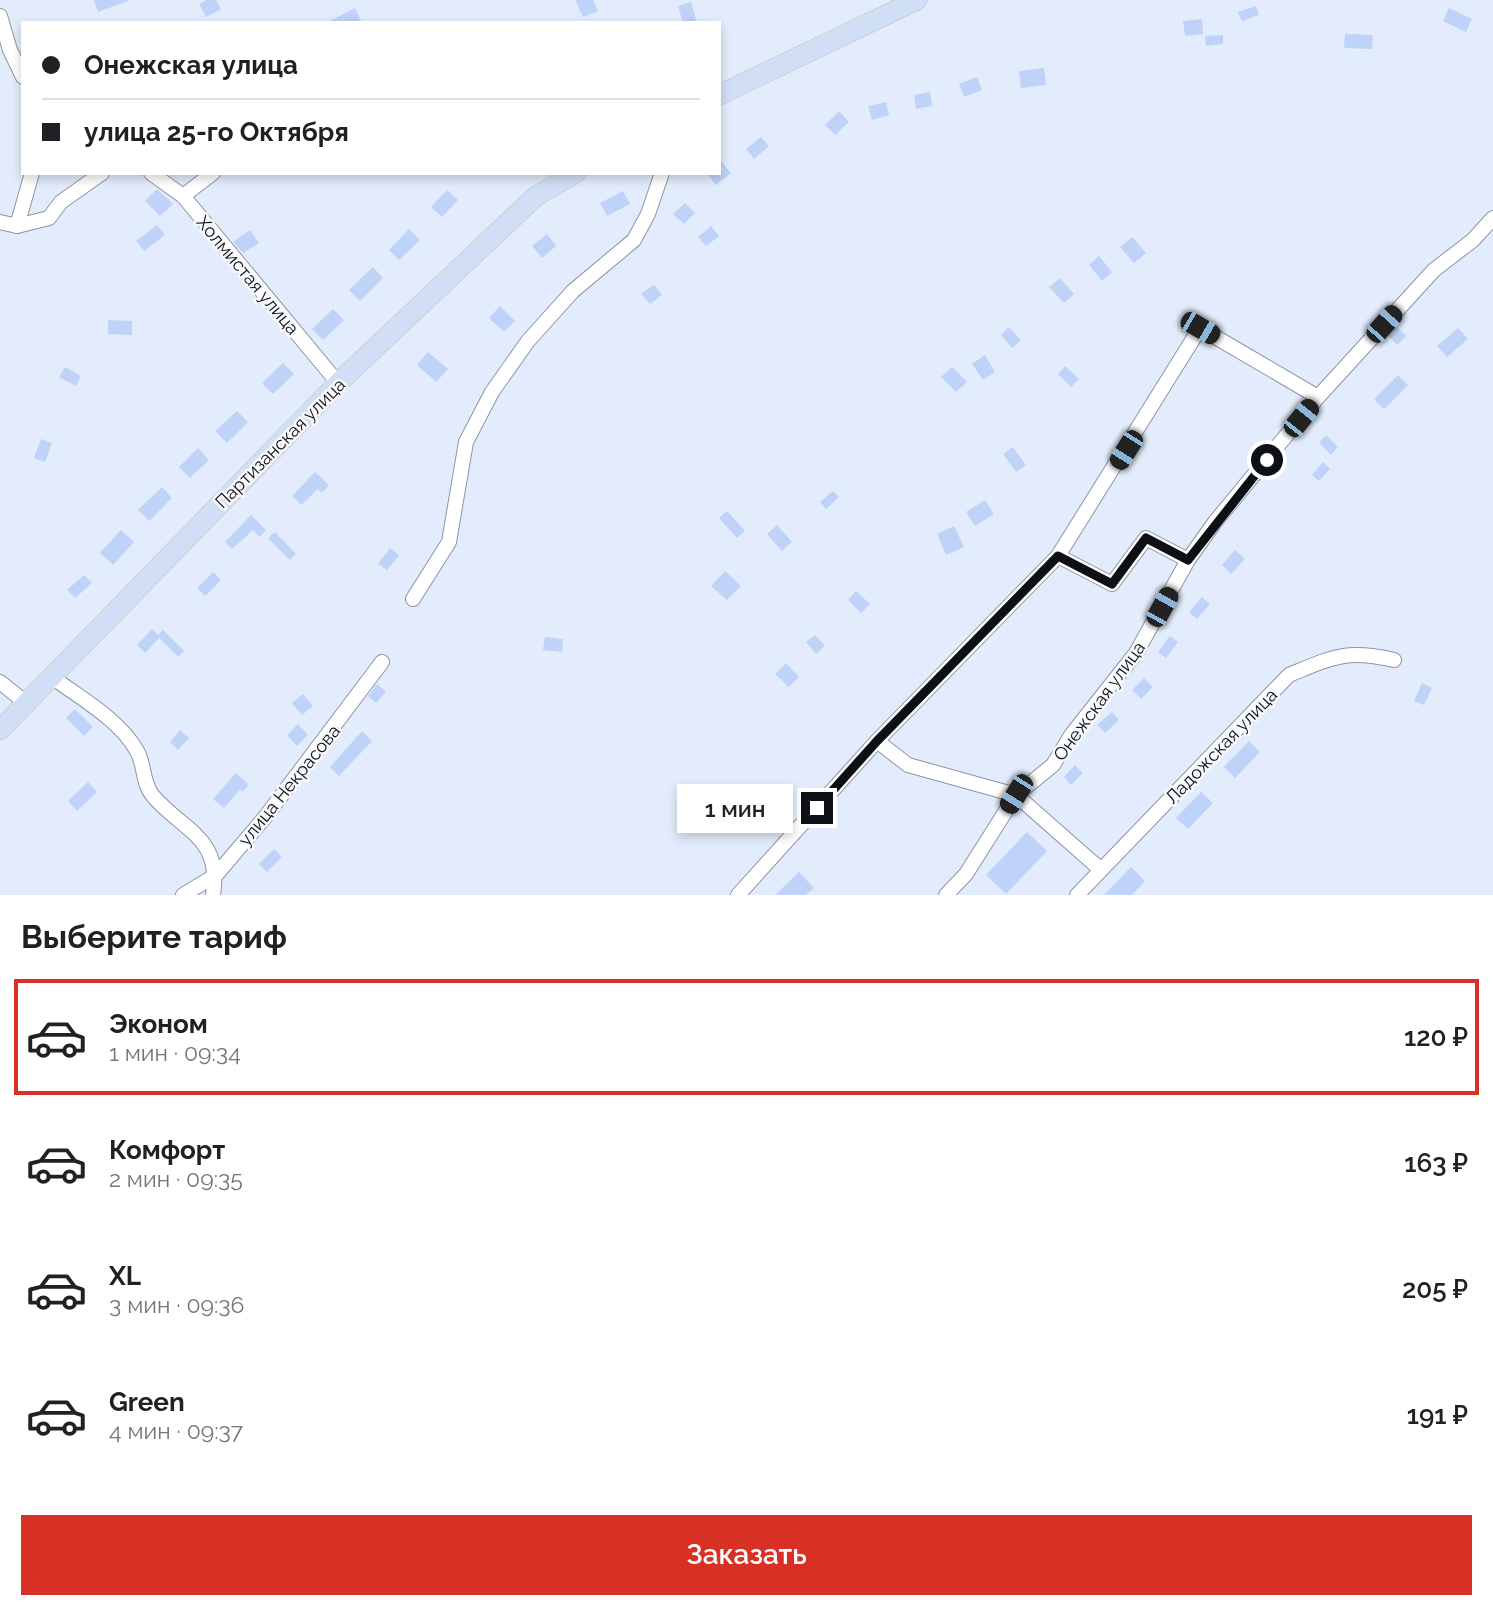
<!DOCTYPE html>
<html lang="ru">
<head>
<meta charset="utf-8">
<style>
	body { margin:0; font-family:Raleway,sans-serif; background:#f6f6f6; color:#202124; height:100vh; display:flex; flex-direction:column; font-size:26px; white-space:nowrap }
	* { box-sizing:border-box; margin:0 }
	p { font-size:23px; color:#757577 }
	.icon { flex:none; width:38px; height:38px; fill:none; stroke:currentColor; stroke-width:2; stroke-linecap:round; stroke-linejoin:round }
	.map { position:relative; height:895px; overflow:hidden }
	.drawer { display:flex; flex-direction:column; background:#fff; flex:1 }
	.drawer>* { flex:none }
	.top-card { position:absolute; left:21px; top:21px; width:700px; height:154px; border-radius:0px; box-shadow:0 4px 10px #0003; display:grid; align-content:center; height:154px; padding:0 21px; background:#fff }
	.end { position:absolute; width:32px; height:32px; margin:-16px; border:9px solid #0d1015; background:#fff; box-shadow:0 0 0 4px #fff }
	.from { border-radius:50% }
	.bubble { position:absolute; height:49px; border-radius:0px; background:#fff; box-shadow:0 4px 10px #0003; font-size:23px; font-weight:600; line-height:49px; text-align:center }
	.car { position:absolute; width:21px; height:42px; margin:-21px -10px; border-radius:9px; box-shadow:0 0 5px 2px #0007; background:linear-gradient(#222 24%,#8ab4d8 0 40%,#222 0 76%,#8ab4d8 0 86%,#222 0) }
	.top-card b { display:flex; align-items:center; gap:24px; height:66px; font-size:26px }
	.top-card b+b { border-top:2px solid #e0e0e0 }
	.top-card i { width:18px; height:18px; background:#202124 }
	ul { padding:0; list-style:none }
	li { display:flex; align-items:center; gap:21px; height:116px; margin:0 14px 10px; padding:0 7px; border:4px solid transparent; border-radius:0px }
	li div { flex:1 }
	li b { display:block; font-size:26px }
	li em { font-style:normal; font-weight:600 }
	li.current { border-color:#d93025 }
	li>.icon { width:63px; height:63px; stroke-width:1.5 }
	h2 { padding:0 21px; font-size:32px; line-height:84px }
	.primary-button { display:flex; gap:14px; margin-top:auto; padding:14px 21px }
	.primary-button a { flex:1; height:80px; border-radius:0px; background:#d93025; color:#fff; font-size:28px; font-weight:600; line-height:80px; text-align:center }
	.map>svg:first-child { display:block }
	.building { fill:#bed3f7 }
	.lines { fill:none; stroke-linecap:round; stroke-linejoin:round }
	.minor-casing { stroke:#8c95a3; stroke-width:16 }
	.major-casing { stroke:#cfcfd0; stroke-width:21 }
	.minor { stroke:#fff; stroke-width:14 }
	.major { stroke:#d1dff6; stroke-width:19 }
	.route { stroke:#0d1015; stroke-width:9 }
	.labels { text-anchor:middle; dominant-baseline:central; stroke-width:5; stroke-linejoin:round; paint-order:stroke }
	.street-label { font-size:18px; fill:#0d1015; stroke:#f7f9fc }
</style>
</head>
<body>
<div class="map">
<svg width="1493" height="895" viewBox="0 0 1493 895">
	<rect width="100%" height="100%" fill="#e3ecfc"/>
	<g class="building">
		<path d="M94 0H128V1L98 12Z"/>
		<path d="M207 0H216L221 9 206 17 199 4Z"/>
		<path d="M575 0H593L598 11 583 17Z"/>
		<path d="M691 2 697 23H683L678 6Z"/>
		<path d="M1256 6 1259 15 1242 21 1238 12Z"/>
		<path d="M355 8 362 23H326Z"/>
		<path d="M1449 8 1472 19 1466 32 1443 21Z"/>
		<path d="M1202 19 1203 34 1185 36 1183 21Z"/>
		<path d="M1345 34 1373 35 1372 49 1344 48Z"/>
		<path d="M1223 35V44L1206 46 1205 36Z"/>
		<path d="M1044 68 1046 85 1021 88 1019 71Z"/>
		<path d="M977 77 982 90 964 97 959 84Z"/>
		<path d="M930 92 932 106 916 109 914 95Z"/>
		<path d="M886 102 889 115 872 120 868 106Z"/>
		<path d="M839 111 849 122 835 135 825 125Z"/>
		<path d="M761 137 769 146 754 159 746 149Z"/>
		<path d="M719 159 731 173 716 185 707 173H719Z"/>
		<path d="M157 189 173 204 160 216 145 201Z"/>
		<path d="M447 190 458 200 442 217 431 207Z"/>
		<path d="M623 191 630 204 607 216 600 203Z"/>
		<path d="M685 203 695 213 684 224 673 214Z"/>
		<path d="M157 225 165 235 144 251 136 241Z"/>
		<path d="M711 226 719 236 706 246 698 237Z"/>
		<path d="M409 229 420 240 399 260 389 250Z"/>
		<path d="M250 230 259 243 243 253 233 242Z"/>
		<path d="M547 234 556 246 542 258 532 246Z"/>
		<path d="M1132 237 1146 253 1134 263 1120 247Z"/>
		<path d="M1099 256 1112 272 1102 281 1089 265Z"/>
		<path d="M373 267 383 278 360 301 349 290Z"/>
		<path d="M1060 278 1074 294 1064 303 1049 287Z"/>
		<path d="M654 285 662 295 650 304 641 294Z"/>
		<path d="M500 306 515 321 504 332 489 318Z"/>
		<path d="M333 309 344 320 323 340 312 329Z"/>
		<path d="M108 320 132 321V335L108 334Z"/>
		<path d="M1396 326 1406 336 1397 345 1388 335Z"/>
		<path d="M1009 327 1021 340 1012 348 1001 335Z"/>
		<path d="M1458 328 1468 339 1447 357 1437 346Z"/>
		<path d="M428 352 448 369 436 382 417 365Z"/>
		<path d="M985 355 995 372 983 380 972 364Z"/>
		<path d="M283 363 294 374 273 394 262 383Z"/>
		<path d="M1065 366 1079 379 1071 387 1058 374Z"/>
		<path d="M65 367 81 376 76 386 59 377Z"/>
		<path d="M952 367 967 382 956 392 941 377Z"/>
		<path d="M1398 375 1408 385 1384 409 1374 399Z"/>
		<path d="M237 411 248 422 227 443 215 431Z"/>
		<path d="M1326 435 1338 447 1331 455 1319 443Z"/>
		<path d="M41 439 52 443 45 462 34 458Z"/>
		<path d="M1013 447 1026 465 1016 472 1003 454Z"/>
		<path d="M198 448 209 460 190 478 179 467Z"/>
		<path d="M1323 462 1330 469 1319 481 1312 475Z"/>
		<path d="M315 472 329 485 322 493 318 489 301 505 292 496Z"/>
		<path d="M162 487 172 498 149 521 138 510Z"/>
		<path d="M833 491 839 497 826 509 820 502Z"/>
		<path d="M985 500 994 514 975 526 966 512Z"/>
		<path d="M727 511 745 531 737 538 719 518Z"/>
		<path d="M251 515 266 530 259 537 253 530 232 549 225 542Z"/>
		<path d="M777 525 792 542 782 551 767 534Z"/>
		<path d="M954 526 964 547 946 555 937 534Z"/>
		<path d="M121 530 134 542 113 565 100 553Z"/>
		<path d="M275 532 296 554 290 560 268 538Z"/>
		<path d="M390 548 399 555 387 570 378 564Z"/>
		<path d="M1235 550 1245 559 1231 574 1222 565Z"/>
		<path d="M725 571 741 586 727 600 711 586Z"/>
		<path d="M213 572 221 580 205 596 197 588Z"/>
		<path d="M84 575 92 583 75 598 67 590Z"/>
		<path d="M856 591 870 604 861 613 848 600Z"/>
		<path d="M1202 597 1210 604 1197 619 1189 612Z"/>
		<path d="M152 629 158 635 163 630 184 651 178 657 159 638 145 653 137 645Z"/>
		<path d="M815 635 825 646 816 654 806 642Z"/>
		<path d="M1170 636 1178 642 1166 658 1158 652Z"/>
		<path d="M545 637 563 639 562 652 543 650Z"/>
		<path d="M786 663 799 677 789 687 775 674Z"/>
		<path d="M1144 678 1153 687 1141 699 1132 690Z"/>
		<path d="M1422 683 1432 688 1424 705 1414 701Z"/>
		<path d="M377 684 386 692 376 703 368 696Z"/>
		<path d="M303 694 313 706 302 715 292 703Z"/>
		<path d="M75 709 93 727 84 736 66 718Z"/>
		<path d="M1112 712 1119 720 1105 733 1097 725Z"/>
		<path d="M298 724 308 735 297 746 287 735Z"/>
		<path d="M180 730 189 738 178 750 170 742Z"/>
		<path d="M362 731 372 741 339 776 330 767Z"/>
		<path d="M1249 741 1260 752 1235 778 1224 767Z"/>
		<path d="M1075 765 1083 773 1071 785 1064 777Z"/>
		<path d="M236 773 249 785 242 792 240 789 224 808 213 799Z"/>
		<path d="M88 782 97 792 77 811 68 801Z"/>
		<path d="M1201 792 1213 803 1188 829 1176 818Z"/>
		<path d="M1027 832 1047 851 1006 894 986 875Z"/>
		<path d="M274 849 282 857 267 872 259 864Z"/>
		<path d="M1131 867 1145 881 1132 895H1104Z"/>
		<path d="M799 872 814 888 806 895H775Z"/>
	</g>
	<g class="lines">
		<defs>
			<g id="minor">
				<path d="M0 16 10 50 23 77"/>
				<path d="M151 173 183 196 338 383"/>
				<path d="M183 196 213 173"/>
				<path d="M0 222 17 226 49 218 61 202 102 173"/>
				<path d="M17 226 32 173"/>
				<path d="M1058 556 1112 584 1146 538 1188 560"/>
				<path d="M413 599 449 542 466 442 492 392 528 341 573 291 634 240 648 214 662 173"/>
				<path d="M52 677C80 698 119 719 137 751 145 765 142 783 153 796 184 832 222 837 213 895"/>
				<path d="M0 682 26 703"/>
				<path d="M877 741 908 765 1016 795 1100 869"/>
				<path d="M183 895 216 875 266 816 382 662"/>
				<path d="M738 895 877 741 1058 556 1200 328 1318 397"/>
				<path d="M946 895 966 874 1016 795 1053 765 1072 734 1136 653 1188 560 1215 522 1318 397 1434 270 1473 240 1493 218"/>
				<path d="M1077 895 1289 675C1333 657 1346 649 1394 660"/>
			</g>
			<g id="major">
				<path d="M719 95 917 0"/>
				<path d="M0 730 338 383 536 196 576 173"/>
			</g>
		</defs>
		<use href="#minor" class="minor-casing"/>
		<use href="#major" class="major-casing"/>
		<use href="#minor" class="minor"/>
		<use href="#major" class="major"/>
	</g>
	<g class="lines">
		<path class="route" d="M817 808 877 741 1058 556 1112 584 1146 538 1188 560 1267 460"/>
	</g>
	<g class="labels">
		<g class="street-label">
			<text transform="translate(248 275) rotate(50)">Холмистая улица</text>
			<text transform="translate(280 443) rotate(-45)">Партизанская улица</text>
			<text transform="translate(1099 701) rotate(-54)">Онежская улица</text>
			<text transform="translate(1221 746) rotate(-46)">Ладожская улица</text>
			<text transform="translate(289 785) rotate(-51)">улица Некрасова</text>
		</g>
	</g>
</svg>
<i class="end from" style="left:1267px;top:460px"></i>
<i class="end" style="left:817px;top:808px"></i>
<div class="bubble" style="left:677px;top:784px;width:116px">1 мин</div>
<i class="car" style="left:1384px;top:324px;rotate:42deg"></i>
<i class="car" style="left:1200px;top:328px;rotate:120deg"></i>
<i class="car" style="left:1301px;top:418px;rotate:39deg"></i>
<i class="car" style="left:1126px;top:450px;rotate:212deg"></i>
<i class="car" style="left:1162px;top:607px;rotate:29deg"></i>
<i class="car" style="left:1016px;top:794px;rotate:212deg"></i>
<div class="top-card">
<b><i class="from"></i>Онежская улица</b>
<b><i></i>улица 25-го Октября</b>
</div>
</div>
<section class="drawer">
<h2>Выберите тариф</h2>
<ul>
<li class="current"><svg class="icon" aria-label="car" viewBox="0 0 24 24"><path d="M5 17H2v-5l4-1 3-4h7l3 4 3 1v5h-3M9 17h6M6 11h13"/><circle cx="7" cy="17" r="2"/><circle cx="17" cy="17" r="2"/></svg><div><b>Эконом</b><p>1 мин · 09:34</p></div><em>120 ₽</em></li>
<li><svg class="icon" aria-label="car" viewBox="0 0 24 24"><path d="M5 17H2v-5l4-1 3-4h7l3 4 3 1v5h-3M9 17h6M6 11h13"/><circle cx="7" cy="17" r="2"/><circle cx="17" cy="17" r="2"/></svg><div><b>Комфорт</b><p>2 мин · 09:35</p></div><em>163 ₽</em></li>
<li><svg class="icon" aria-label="car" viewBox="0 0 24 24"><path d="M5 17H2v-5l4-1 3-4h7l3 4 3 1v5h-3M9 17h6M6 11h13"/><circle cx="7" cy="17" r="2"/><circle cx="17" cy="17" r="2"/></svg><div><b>XL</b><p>3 мин · 09:36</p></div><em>205 ₽</em></li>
<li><svg class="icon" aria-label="car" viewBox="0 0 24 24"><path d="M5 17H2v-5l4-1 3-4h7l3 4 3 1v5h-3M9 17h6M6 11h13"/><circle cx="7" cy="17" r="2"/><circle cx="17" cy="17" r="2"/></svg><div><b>Green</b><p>4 мин · 09:37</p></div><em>191 ₽</em></li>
</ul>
<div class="primary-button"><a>Заказать</a></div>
</section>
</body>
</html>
